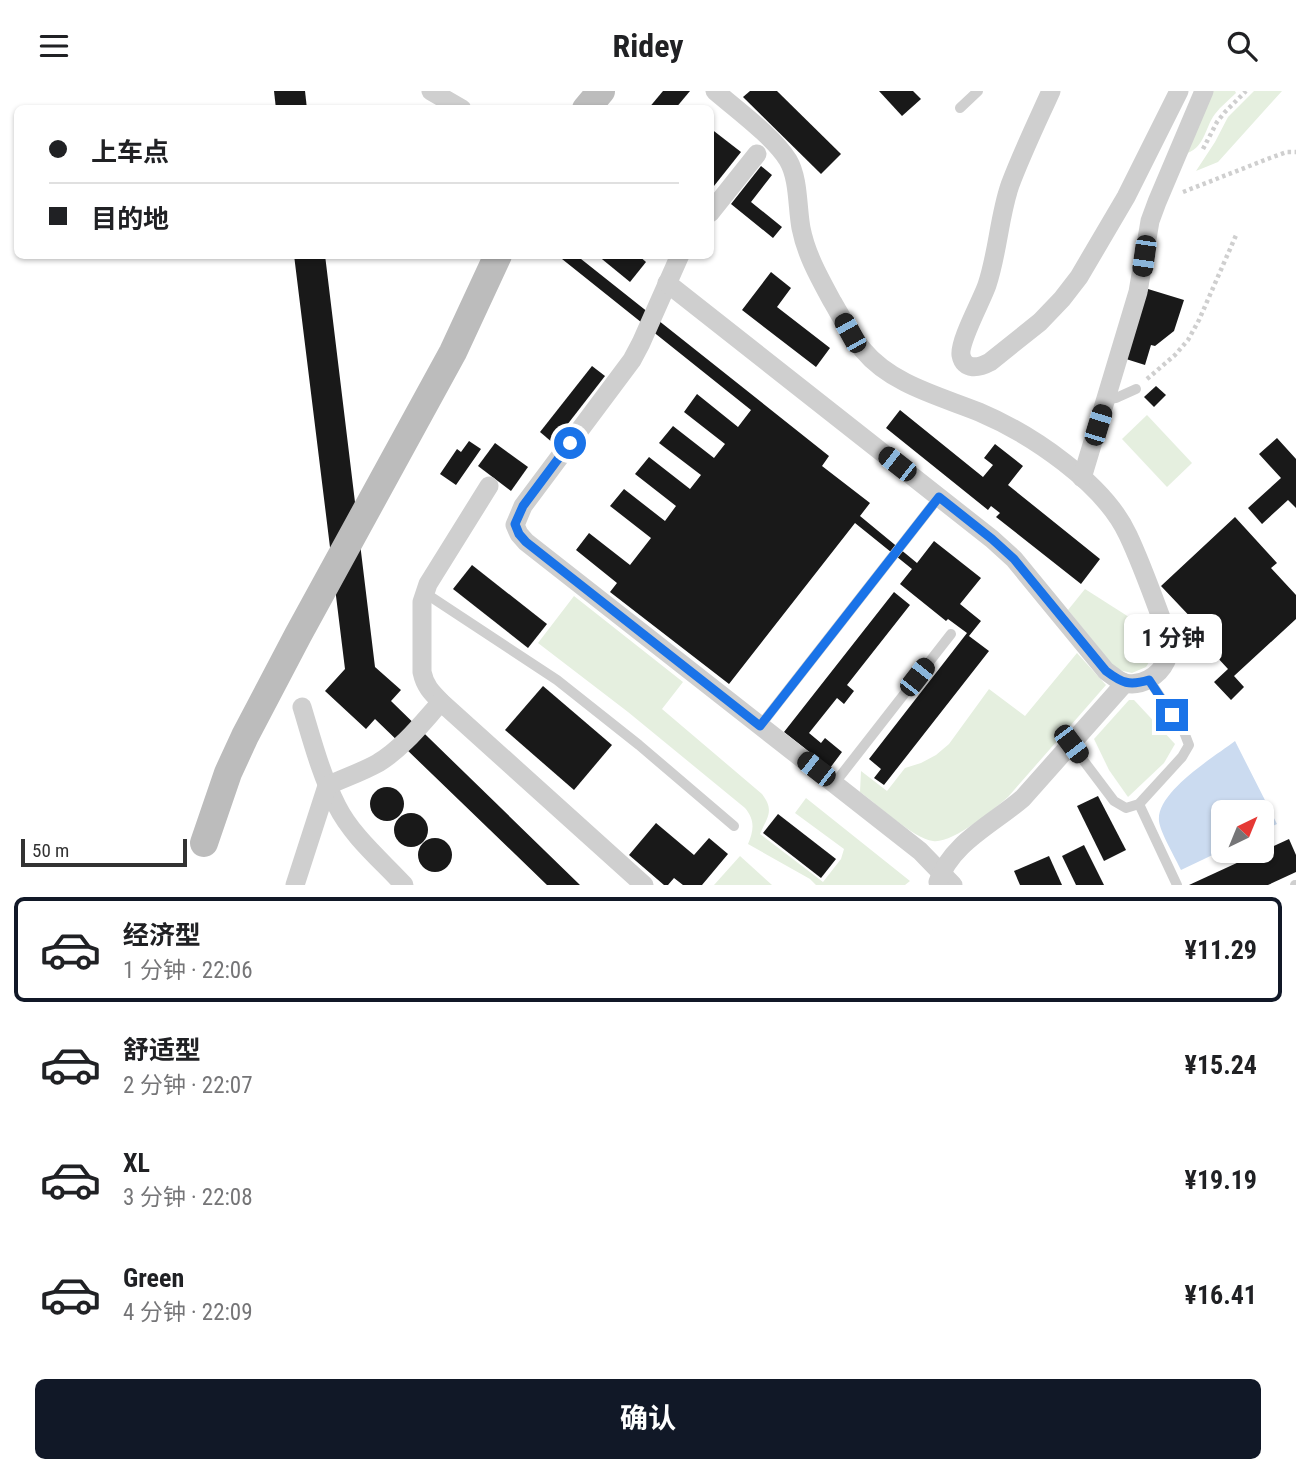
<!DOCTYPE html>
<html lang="zh">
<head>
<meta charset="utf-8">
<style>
	body { margin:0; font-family:"Roboto Condensed","Noto Sans SC",sans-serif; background:#f6f6f6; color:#202124; height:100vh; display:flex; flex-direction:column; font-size:26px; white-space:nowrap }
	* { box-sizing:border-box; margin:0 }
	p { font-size:23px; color:#757577 }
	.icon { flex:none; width:38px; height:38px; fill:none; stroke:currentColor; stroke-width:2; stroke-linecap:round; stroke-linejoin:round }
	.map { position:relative; height:794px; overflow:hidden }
	.side { display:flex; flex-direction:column; background:#fff; flex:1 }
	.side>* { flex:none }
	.top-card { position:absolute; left:14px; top:14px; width:700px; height:154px; border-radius:10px; box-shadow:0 2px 5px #0004; display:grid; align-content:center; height:154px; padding:0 35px; background:#fff }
	.needle { width:46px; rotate:43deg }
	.tools { position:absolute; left:1211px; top:709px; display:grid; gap:14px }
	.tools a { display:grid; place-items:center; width:63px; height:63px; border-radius:10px; background:#fff; box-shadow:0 2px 5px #0004; font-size:35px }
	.scale { position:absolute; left:21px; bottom:18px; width:166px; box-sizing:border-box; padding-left:7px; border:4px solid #323232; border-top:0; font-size:19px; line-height:24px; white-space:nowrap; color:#323232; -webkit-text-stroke:5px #fff; paint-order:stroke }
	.end { position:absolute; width:32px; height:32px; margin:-16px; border:9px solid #1a73e8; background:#fff; box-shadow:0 0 0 4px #fff }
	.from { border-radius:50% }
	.bubble { position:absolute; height:49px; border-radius:10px; background:#fff; box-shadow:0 2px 5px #0004; font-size:23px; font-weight:700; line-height:49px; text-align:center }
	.car { position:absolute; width:21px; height:42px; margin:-21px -10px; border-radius:9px; box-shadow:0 0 5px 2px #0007; background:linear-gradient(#222 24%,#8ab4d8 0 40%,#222 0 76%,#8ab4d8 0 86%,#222 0) }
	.top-card b { display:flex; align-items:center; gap:24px; height:66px; font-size:26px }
	.top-card b+b { border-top:2px solid #e0e0e0 }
	.top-card i { width:18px; height:18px; background:#202124 }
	ul { padding:12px 0 0; list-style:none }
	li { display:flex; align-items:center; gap:21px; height:105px; margin:0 14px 10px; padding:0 21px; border:4px solid transparent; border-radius:10px }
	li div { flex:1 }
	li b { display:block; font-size:26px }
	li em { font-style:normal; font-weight:700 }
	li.current { border-color:#111827 }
	li>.icon { width:63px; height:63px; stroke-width:1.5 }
	.button { display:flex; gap:14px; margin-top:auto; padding:14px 35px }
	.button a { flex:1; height:80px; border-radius:10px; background:#111827; color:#fff; font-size:28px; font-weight:700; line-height:80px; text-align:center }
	header { display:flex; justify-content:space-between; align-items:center; height:91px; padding:0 35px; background:#fff; font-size:32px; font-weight:700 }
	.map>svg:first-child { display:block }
	.green { fill:#e5efdf }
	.water { fill:#cbdbf0 }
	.building { fill:#191919 }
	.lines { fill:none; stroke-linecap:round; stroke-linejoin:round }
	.path { stroke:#cfcfcf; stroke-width:4.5; stroke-dasharray:3.5 3.5; stroke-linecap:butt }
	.lane { stroke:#cfcfcf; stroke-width:10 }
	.street { stroke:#cfcfcf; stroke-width:19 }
	.secondary { stroke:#bcbcbc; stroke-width:28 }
	.route { stroke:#1a73e8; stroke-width:9 }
</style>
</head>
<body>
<header><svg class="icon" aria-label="menu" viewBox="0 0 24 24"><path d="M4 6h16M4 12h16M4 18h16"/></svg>Ridey<svg class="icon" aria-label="search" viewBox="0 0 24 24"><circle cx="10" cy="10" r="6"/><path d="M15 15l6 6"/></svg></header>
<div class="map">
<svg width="1296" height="794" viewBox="0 0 1296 794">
	<rect width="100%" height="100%" fill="#fff"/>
	<g class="green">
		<path d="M1212 0H1235L1236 2C1229 9 1221 15 1215 23 1204 38 1205 58 1184 63Z"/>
		<path d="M1254 0H1282L1218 71 1196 80 1215 51 1228 26Z"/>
		<path d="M1147 324 1192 372 1167 396 1122 348Z"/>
		<path d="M1085 498 1143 535 1149 540 1153 547 1155 555 1154 563 1146 576 1132 582 1123 580 1115 577 1068 519Z"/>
		<path d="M574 505 683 591 662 618 762 703C775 720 767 726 760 743L823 791 841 768 844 758 795 722 806 707 910 790 905 794H816L810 788 748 753C754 739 755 729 745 717L628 621 538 552Z"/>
		<path d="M1077 562 1106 594 1008 706C993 719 952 753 933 750 914 748 877 713 860 701L861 680 887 700 905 677 921 672 936 664 949 653 989 598 1025 625Z"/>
		<path d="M1129 609H1134L1175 653 1164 672 1128 706 1109 679 1094 648Z"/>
		<path d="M740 765 772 794H714Z"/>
	</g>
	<path class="water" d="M1235 650 1277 733 1262 740V721H1223V759L1181 779C1176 768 1160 741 1159 730 1156 701 1214 666 1235 650Z"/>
	<g class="building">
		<path d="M274 0H305L307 18H276Z"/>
		<path d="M663 0H690L675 18H648Z"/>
		<path d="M750 0H777L841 63 821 83 743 6Z"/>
		<path d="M879 0H913L921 8 902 25Z"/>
		<path d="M710 37 741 61 710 100Z"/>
		<path d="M761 75 772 84 751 111 782 136 773 147 731 113Z"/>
		<path d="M294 164H325L375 576 401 599 391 610 580 794H547L375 628 366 638 325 600 345 578Z"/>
		<path d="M557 164H576L829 365 822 375 870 412 860 425 917 472 934 450 981 487 960 513 981 530 969 545 989 560 884 694 874 687 881 678 869 668 967 542 948 528 946 530 900 493 912 478 855 432 729 593 610 501 617 492 576 459 589 442 630 474 651 447 610 415 624 398 665 430 676 415 635 383 649 366 690 398 701 384 659 352 673 335 714 367 725 353 684 321 697 303 738 336 751 319Z"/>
		<path d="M597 164H638L646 171 630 191Z"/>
		<path d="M771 181 791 197 777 216 830 257 816 276 742 219Z"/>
		<path d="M1148 198 1184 209 1174 240 1155 255 1151 254 1145 274 1126 268Z"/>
		<path d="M592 275 605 285 553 352 540 341Z"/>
		<path d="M1156 295 1166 304 1154 316 1144 306Z"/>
		<path d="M900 319 983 386 993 374 984 367 995 353 1023 375 1008 394 1100 468 1081 493 996 426 1000 422 991 415 988 419 886 337Z"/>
		<path d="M1277 347 1296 368V417L1288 409 1262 433 1248 417 1281 387 1259 363Z"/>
		<path d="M469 350 481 358 456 394 440 383 457 358 461 361Z"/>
		<path d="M495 352 528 376 511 400 478 375Z"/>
		<path d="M1235 426 1277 472 1271 477 1296 504V528L1234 585 1244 596 1231 609 1214 591 1228 578 1191 538 1197 533 1161 495Z"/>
		<path d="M472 474 547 533 528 557 453 498Z"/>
		<path d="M894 501 910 514 847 594 854 600 844 613 837 607 809 642 821 652 825 647 842 661 830 677 784 641Z"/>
		<path d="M543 595 612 654 574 699 505 639Z"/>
		<circle cx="387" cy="713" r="17"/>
		<path d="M1098 705 1126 759 1104 770 1077 715Z"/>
		<circle cx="411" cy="739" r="17"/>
		<path d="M778 723 836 768 821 787 763 742Z"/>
		<path d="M656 732 694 764 709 747 728 763 702 794H683L674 787 668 794H664L629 764Z"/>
		<circle cx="435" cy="764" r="17"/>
		<path d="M1289 748 1296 764V781L1268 794H1189Z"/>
		<path d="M1084 754 1104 794H1076L1062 765Z"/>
		<path d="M1049 765 1062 794H1020L1014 780Z"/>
	</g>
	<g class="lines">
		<g class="path">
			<path d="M1203 58 1217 31 1225 21 1246 0"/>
			<path d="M1183 101 1270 67 1287 61H1296"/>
			<path d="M1147 288 1175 264 1188 249 1199 229 1237 142"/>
		</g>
		<g class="lane">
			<path d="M960 17 978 0"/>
			<path d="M1106 308 1116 307 1136 298"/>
			<path d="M425 502 557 589 639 654 734 735"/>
			<path d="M760 635 939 406"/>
			<path d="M1071 653 1114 710 1126 717 1139 713 1182 666 1189 654 1184 641 1149 589"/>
			<path d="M834 693 951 543"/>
			<path d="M1139 713 1177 794"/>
			<path d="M1295 794H1296"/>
		</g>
		<g class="street">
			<path d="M431 0 462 18"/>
			<path d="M1051 0C1037 31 1022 62 1010 94 999 126 998 161 987 194 982 209 959 250 961 264 964 280 979 277 990 271L1040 231 1062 208 1079 186 1126 106 1179 0"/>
			<path d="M710 122 757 63"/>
			<path d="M680 164 641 252 632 269 523 415 515 434 519 443 526 451 920 760 953 794"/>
			<path d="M667 192 992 448 1014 468 1106 580C1112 584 1118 590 1125 592 1141 596 1159 585 1166 570 1169 563 1169 556 1169 548 1156 514 1144 478 1128 444 1104 392 1031 343 979 321 939 305 891 293 863 259 851 244 842 227 832 210 819 186 806 163 801 137 797 115 799 88 788 69 774 46 736 18 715 0"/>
			<path d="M1082 387 1138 201 1150 130 1157 111 1204 0"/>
			<path d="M489 395 428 493 422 511V581C425 595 431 601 441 611L644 794"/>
			<path d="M302 616C312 649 321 684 337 715 352 745 381 769 404 794"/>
			<path d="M938 791C951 752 993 733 1023 707L1125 592"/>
			<path d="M295 794 327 695C344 687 362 681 378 672 403 657 422 632 441 611"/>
		</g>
		<g class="secondary">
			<path d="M586 18 601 0"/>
			<path d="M204 752 228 682 245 645 298 544 453 261 498 164"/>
		</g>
	</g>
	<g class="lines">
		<path class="route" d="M570 352 523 415 515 433 519 443 526 451 760 635 939 406 992 448 1014 468 1106 580C1122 592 1129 595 1149 589L1172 624"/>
	</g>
</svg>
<div class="tools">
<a><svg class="needle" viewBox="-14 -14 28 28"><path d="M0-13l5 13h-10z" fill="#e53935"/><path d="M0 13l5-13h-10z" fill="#757577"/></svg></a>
</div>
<div class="scale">50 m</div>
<i class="end from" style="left:570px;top:352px"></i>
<i class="end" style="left:1172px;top:624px"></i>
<div class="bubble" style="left:1124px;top:523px;width:98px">1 分钟</div>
<i class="car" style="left:1144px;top:165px;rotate:188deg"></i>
<i class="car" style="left:850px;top:242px;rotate:331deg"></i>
<i class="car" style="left:1098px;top:334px;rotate:17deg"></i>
<i class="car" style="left:897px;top:373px;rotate:308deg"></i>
<i class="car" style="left:917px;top:586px;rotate:38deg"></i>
<i class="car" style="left:1071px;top:653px;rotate:143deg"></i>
<i class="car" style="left:816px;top:678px;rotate:308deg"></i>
<div class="top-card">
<b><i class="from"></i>上车点</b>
<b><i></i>目的地</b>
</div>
</div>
<section class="side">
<ul>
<li class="current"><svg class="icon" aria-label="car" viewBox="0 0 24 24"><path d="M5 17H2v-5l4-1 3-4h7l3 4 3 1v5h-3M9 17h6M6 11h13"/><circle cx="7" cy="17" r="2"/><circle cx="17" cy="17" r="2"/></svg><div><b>经济型</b><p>1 分钟 · 22:06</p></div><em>¥11.29</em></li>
<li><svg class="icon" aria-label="car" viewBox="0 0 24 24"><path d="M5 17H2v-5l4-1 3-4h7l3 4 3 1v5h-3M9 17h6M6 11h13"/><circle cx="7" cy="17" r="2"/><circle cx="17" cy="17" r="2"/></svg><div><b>舒适型</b><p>2 分钟 · 22:07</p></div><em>¥15.24</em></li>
<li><svg class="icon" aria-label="car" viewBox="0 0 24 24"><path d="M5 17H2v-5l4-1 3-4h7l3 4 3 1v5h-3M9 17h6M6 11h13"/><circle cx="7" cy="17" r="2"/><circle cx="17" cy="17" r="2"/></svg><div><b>XL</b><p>3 分钟 · 22:08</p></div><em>¥19.19</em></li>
<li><svg class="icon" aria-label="car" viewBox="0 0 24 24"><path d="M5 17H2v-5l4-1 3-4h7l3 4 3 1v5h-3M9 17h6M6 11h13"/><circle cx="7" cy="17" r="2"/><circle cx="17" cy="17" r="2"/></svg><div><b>Green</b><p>4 分钟 · 22:09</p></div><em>¥16.41</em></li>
</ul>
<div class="button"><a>确认</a></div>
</section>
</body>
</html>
